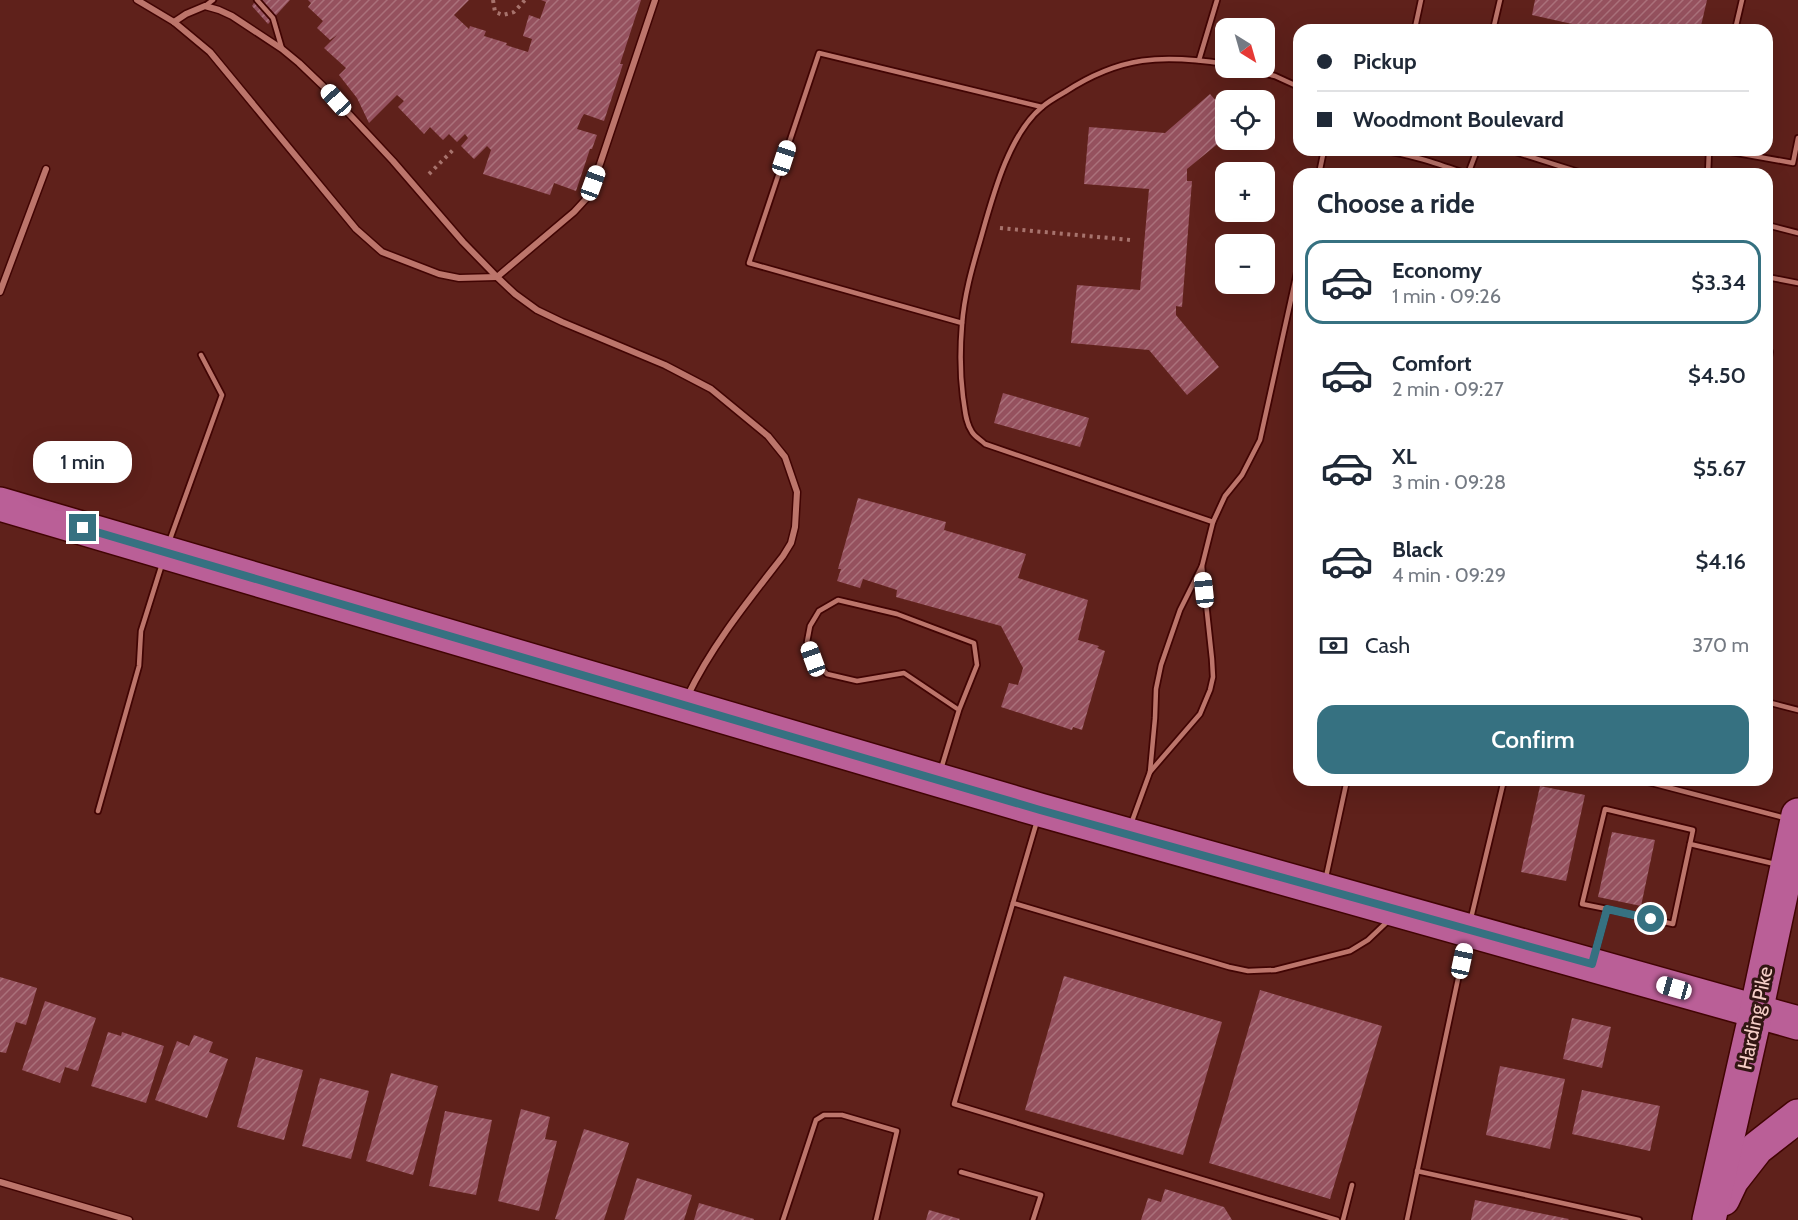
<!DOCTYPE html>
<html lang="en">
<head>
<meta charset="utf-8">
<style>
	body { margin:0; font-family:Cabin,sans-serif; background:#f6f6f7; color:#1f2937; height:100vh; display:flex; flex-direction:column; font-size:22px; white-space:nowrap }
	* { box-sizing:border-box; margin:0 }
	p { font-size:20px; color:#747a83 }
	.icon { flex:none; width:33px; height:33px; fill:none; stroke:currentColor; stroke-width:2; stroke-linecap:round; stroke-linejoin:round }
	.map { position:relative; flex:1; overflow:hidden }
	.side { position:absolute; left:1293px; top:168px; width:480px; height:618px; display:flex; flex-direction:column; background:#fff; border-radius:18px; box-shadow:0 6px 24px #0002 }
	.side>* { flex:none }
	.banner { position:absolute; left:1293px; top:24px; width:480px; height:132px; border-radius:18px; box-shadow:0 6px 24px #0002; display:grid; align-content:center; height:132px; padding:0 24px; background:#fff }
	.needle { width:39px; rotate:143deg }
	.controls { position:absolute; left:1215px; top:18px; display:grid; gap:12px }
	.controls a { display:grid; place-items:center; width:60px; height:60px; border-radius:12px; background:#fff; box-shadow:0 6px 24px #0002; font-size:30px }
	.end { position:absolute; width:27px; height:27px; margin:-14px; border:8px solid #367181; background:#fff; box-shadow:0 0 0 3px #fff }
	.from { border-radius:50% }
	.bubble { position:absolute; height:42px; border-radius:18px; background:#fff; box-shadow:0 6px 24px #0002; font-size:20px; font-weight:600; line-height:42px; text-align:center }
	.car { position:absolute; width:18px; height:36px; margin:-18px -9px; border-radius:8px; box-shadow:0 0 4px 2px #0007; background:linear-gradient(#fff 24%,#345 0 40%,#fff 0 76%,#345 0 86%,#fff 0) }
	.banner b { display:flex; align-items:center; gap:21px; height:57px; font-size:22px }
	.banner b+b { border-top:2px solid #e0e1e3 }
	.banner i { width:15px; height:15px; background:#1f2937 }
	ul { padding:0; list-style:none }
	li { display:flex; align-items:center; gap:18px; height:84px; margin:0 12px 9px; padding:0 12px; border:3px solid transparent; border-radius:18px }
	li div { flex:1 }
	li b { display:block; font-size:22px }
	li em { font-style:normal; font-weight:600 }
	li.active { border-color:#367181 }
	li>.icon { width:54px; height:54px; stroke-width:1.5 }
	h2 { padding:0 24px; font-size:27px; line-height:72px }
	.pay { display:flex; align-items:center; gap:15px; height:66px; padding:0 24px; font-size:22px }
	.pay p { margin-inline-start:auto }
	.action { display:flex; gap:12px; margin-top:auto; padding:12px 24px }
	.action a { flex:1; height:69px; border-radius:18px; background:#367181; color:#fff; font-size:24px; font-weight:600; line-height:69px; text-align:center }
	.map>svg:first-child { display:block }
	.building { fill:url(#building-hatch) }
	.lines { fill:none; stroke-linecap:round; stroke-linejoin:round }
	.lane-casing { stroke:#410403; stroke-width:8 }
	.street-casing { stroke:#410403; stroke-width:9 }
	.primary-casing { stroke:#410403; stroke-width:36 }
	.path { stroke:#a7736d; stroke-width:4; stroke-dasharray:3 4.5; stroke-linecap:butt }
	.lane { stroke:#bc756b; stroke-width:4.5 }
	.street { stroke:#bc756b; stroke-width:6 }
	.primary { stroke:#ba5f97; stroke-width:33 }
	.route { stroke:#367181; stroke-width:8 }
	.labels { text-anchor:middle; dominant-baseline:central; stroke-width:6; stroke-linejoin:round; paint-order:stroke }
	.street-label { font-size:20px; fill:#f6cfc8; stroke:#321613 }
</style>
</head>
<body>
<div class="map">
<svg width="1798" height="1220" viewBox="0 0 1798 1220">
	<defs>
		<pattern id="building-hatch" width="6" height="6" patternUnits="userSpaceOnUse" patternTransform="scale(1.5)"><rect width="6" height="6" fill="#95515e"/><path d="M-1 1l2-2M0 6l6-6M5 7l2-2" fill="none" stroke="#aa717b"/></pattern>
	</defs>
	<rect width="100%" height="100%" fill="#5f211b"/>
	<g class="building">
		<path d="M256 0H290L268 24 252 6Z"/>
		<path d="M308 0H469L454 15 469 29 470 26 486 31 484 36 507 43 506 45 528 52 532 39 523 36 529 15 540 19 546 2 541 0H641L620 64H623L604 121 584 114 581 119 577 129 597 135 592 149H590L576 191 554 183 550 195 483 174 491 150 487 146 474 159 461 146 468 138 465 134 457 142 449 134 443 140 430 127 424 134 398 107 404 101 397 95 369 123 357 98 339 75 346 68 324 48 337 35 330 40 317 28 323 21 308 7 311 3Z"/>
		<path d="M1535 0H1707L1700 30H1599L1532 15Z"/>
		<path d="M1210 94 1226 112V137L1187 169V181H1192L1182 307 1176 306V315L1219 367 1187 395 1149 350 1071 343 1077 285 1140 290 1149 189 1084 184 1089 127 1165 133Z"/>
		<path d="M1003 393 1089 418 1080 447 994 423Z"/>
		<path d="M858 498 946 522 944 530 1026 554 1018 578 1088 600 1078 640 1099 646 1097 648 1105 651 1082 730 1073 727 1072 730 1001 707 1009 683 1018 685 1023 668 1001 626 896 597 897 590 863 579 860 588 837 581 841 569H838Z"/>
		<path d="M1540 786 1585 795 1566 881 1521 872Z"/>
		<path d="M1612 832 1655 840 1641 906 1598 897Z"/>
		<path d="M1064 976 1222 1022 1183 1155 1025 1110Z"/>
		<path d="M0 977 37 988 26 1025 16 1022 6 1053 0 1052Z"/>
		<path d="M1260 990 1382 1026 1330 1199 1209 1163Z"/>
		<path d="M45 1001 96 1018 78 1071 65 1067 60 1083 22 1070Z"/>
		<path d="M1572 1018 1611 1027 1602 1068 1563 1059Z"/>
		<path d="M108 1032 121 1036 122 1032 164 1046 146 1103 91 1086Z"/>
		<path d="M194 1035 213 1042 209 1052 228 1059 207 1118 155 1100 177 1041 189 1046Z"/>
		<path d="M256 1057 303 1070 284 1140 237 1127Z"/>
		<path d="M1500 1066 1565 1079 1550 1149 1486 1135Z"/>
		<path d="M391 1073 438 1086 413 1175 366 1161Z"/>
		<path d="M320 1078 369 1091 351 1159 302 1146Z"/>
		<path d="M1582 1090 1660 1106 1650 1151 1572 1134Z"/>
		<path d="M521 1109 550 1117 545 1139 557 1141 539 1211 498 1201Z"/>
		<path d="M445 1111 492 1120 476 1195 429 1186Z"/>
		<path d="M584 1129 629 1143 604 1220H560L555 1219Z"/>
		<path d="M637 1178 692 1195 684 1220H624Z"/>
		<path d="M1165 1189 1224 1207 1232 1220H1141L1148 1198 1161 1202Z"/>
		<path d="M1475 1200 1569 1219 1568 1220H1471Z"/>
		<path d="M699 1203 754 1219V1220H694Z"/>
		<path d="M929 1210 960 1219 959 1220H926Z"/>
	</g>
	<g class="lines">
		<defs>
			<g id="lane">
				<path d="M257 0 273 18 282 49"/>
				<path d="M205 6 213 0"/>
				<path d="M1415 28 1421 0"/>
				<path d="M1493 30 1500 0"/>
				<path d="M1735 30 1742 0"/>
				<path d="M1199 60 1217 0"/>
				<path d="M1241 68 1275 76 1299 87"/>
				<path d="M1379 150C1410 154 1438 164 1467 174"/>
				<path d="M1509 150 1585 174"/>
				<path d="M1720 150 1793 163 1798 138"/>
				<path d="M1319 174 1324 150"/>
				<path d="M1468 174 1477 150"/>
				<path d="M1708 174 1709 150"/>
				<path d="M1767 225 1798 233"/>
				<path d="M1767 277 1798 283"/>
				<path d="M962 323 749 263 819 53 1042 107"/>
				<path d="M1767 352H1770L1767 367"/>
				<path d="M1213 522 985 444C981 440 975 437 972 432 965 422 965 408 963 397 960 373 960 349 962 325 964 296 972 268 980 241 992 199 1008 135 1042 107 1049 101 1058 96 1065 92 1120 56 1162 54 1226 64"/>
				<path d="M169 542 222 395 201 355"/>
				<path d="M1767 702 1798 710"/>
				<path d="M941 769 959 710 977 665 974 643 897 614 838 600 819 611 810 626 807 642 813 659 827 674 857 681 904 673 959 710"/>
				<path d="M1150 772 1200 714 1210 690 1213 677 1212 659 1202 566"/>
				<path d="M1640 780 1785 818"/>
				<path d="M98 811 139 666 141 631 162 564"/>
				<path d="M1037 821 954 1104 1337 1220"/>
				<path d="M1131 824 1150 772 1155 718 1156 689 1161 665 1180 610 1202 566 1213 522 1225 496 1242 475 1260 440 1299 263"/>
				<path d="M1690 844 1775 864"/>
				<path d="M1326 877 1347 780"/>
				<path d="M1013 903 1229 967 1248 971 1275 970 1350 951 1368 940 1389 920"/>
				<path d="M1471 918 1504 780"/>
				<path d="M1595 953 1607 909 1673 924 1693 830 1605 809 1582 904 1607 909"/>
				<path d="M1417 1171 1639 1220"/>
				<path d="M961 1172 1041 1195 1033 1220"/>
				<path d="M783 1220 816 1120 824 1115H842L897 1131 876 1220"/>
				<path d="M1343 1220 1352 1185"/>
				<path d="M1407 1220 1466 941"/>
			</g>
			<g id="street">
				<path d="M137 0 174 22 210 52 356 229 382 252 439 274 459 278 497 277"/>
				<path d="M655 0 600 164 586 199 574 212 497 277 515 294 537 310 562 322 665 365 711 389 768 436 785 457 797 492 795 527 791 543 783 556C748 601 712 645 687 697"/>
				<path d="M174 22 186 14 205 6 219 10 232 16 282 49 299 63 323 86 393 161 463 242 497 277"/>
				<path d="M0 292 46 169"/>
				<path d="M0 1182 129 1220"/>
			</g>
			<g id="primary">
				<path d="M0 504 1040 810 1798 1023"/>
				<path d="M1723 1199 1732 1180 1757 1148 1798 1116"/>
				<path d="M1709 1220 1756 1012 1798 815"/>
			</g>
		</defs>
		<use href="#lane" class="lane-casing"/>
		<use href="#street" class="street-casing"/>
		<use href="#primary" class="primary-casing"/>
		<g class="path">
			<path d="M493 0 495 12 503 15 514 12 525 0"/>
			<path d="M429 174 454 149"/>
			<path d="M1000 228 1131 240"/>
		</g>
		<use href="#lane" class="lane"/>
		<use href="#street" class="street"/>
		<use href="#primary" class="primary"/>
	</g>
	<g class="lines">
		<path class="route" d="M83 528 1040 810 1592 964 1607 909 1651 919"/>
	</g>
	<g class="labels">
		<g class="street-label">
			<text transform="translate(1755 1018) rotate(-78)">Harding Pike</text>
		</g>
	</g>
</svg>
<div class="controls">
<a><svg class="needle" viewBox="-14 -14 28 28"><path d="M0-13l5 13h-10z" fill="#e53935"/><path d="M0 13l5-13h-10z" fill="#747a83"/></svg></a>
<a><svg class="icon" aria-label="locate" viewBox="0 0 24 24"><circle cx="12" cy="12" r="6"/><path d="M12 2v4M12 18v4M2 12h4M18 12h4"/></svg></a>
<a>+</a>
<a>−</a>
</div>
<i class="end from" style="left:1651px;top:919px"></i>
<i class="end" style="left:83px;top:528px"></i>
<div class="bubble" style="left:33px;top:441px;width:99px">1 min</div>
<i class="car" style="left:336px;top:100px;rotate:318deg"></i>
<i class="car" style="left:784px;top:158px;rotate:18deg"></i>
<i class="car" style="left:593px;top:183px;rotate:20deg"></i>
<i class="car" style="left:1204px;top:590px;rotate:354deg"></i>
<i class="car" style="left:813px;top:659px;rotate:340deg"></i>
<i class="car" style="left:1462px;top:961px;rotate:12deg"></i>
<i class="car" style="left:1674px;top:988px;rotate:286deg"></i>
<div class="banner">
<b><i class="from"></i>Pickup</b>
<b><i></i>Woodmont Boulevard</b>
</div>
<section class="side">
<h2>Choose a ride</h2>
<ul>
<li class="active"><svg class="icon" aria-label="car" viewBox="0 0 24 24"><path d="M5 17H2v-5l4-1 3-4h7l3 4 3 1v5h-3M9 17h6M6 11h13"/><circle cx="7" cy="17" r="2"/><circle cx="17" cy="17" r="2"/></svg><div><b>Economy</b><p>1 min · 09:26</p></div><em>$3.34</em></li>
<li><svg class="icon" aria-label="car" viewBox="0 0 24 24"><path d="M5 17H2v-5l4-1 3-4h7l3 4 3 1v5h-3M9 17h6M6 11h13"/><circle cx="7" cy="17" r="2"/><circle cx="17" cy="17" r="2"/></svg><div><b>Comfort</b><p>2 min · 09:27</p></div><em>$4.50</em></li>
<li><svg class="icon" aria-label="car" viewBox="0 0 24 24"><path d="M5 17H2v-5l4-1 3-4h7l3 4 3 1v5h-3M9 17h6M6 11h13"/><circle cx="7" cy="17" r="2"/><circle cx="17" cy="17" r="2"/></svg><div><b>XL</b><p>3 min · 09:28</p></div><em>$5.67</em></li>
<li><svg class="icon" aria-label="car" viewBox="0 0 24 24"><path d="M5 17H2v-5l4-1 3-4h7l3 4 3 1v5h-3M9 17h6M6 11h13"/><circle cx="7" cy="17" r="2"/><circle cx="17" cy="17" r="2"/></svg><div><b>Black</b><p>4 min · 09:29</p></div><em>$4.16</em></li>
</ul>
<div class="pay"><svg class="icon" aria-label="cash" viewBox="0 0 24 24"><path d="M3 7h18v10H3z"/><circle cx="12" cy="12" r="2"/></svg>Cash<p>370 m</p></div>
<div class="action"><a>Confirm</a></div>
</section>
</div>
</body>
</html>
